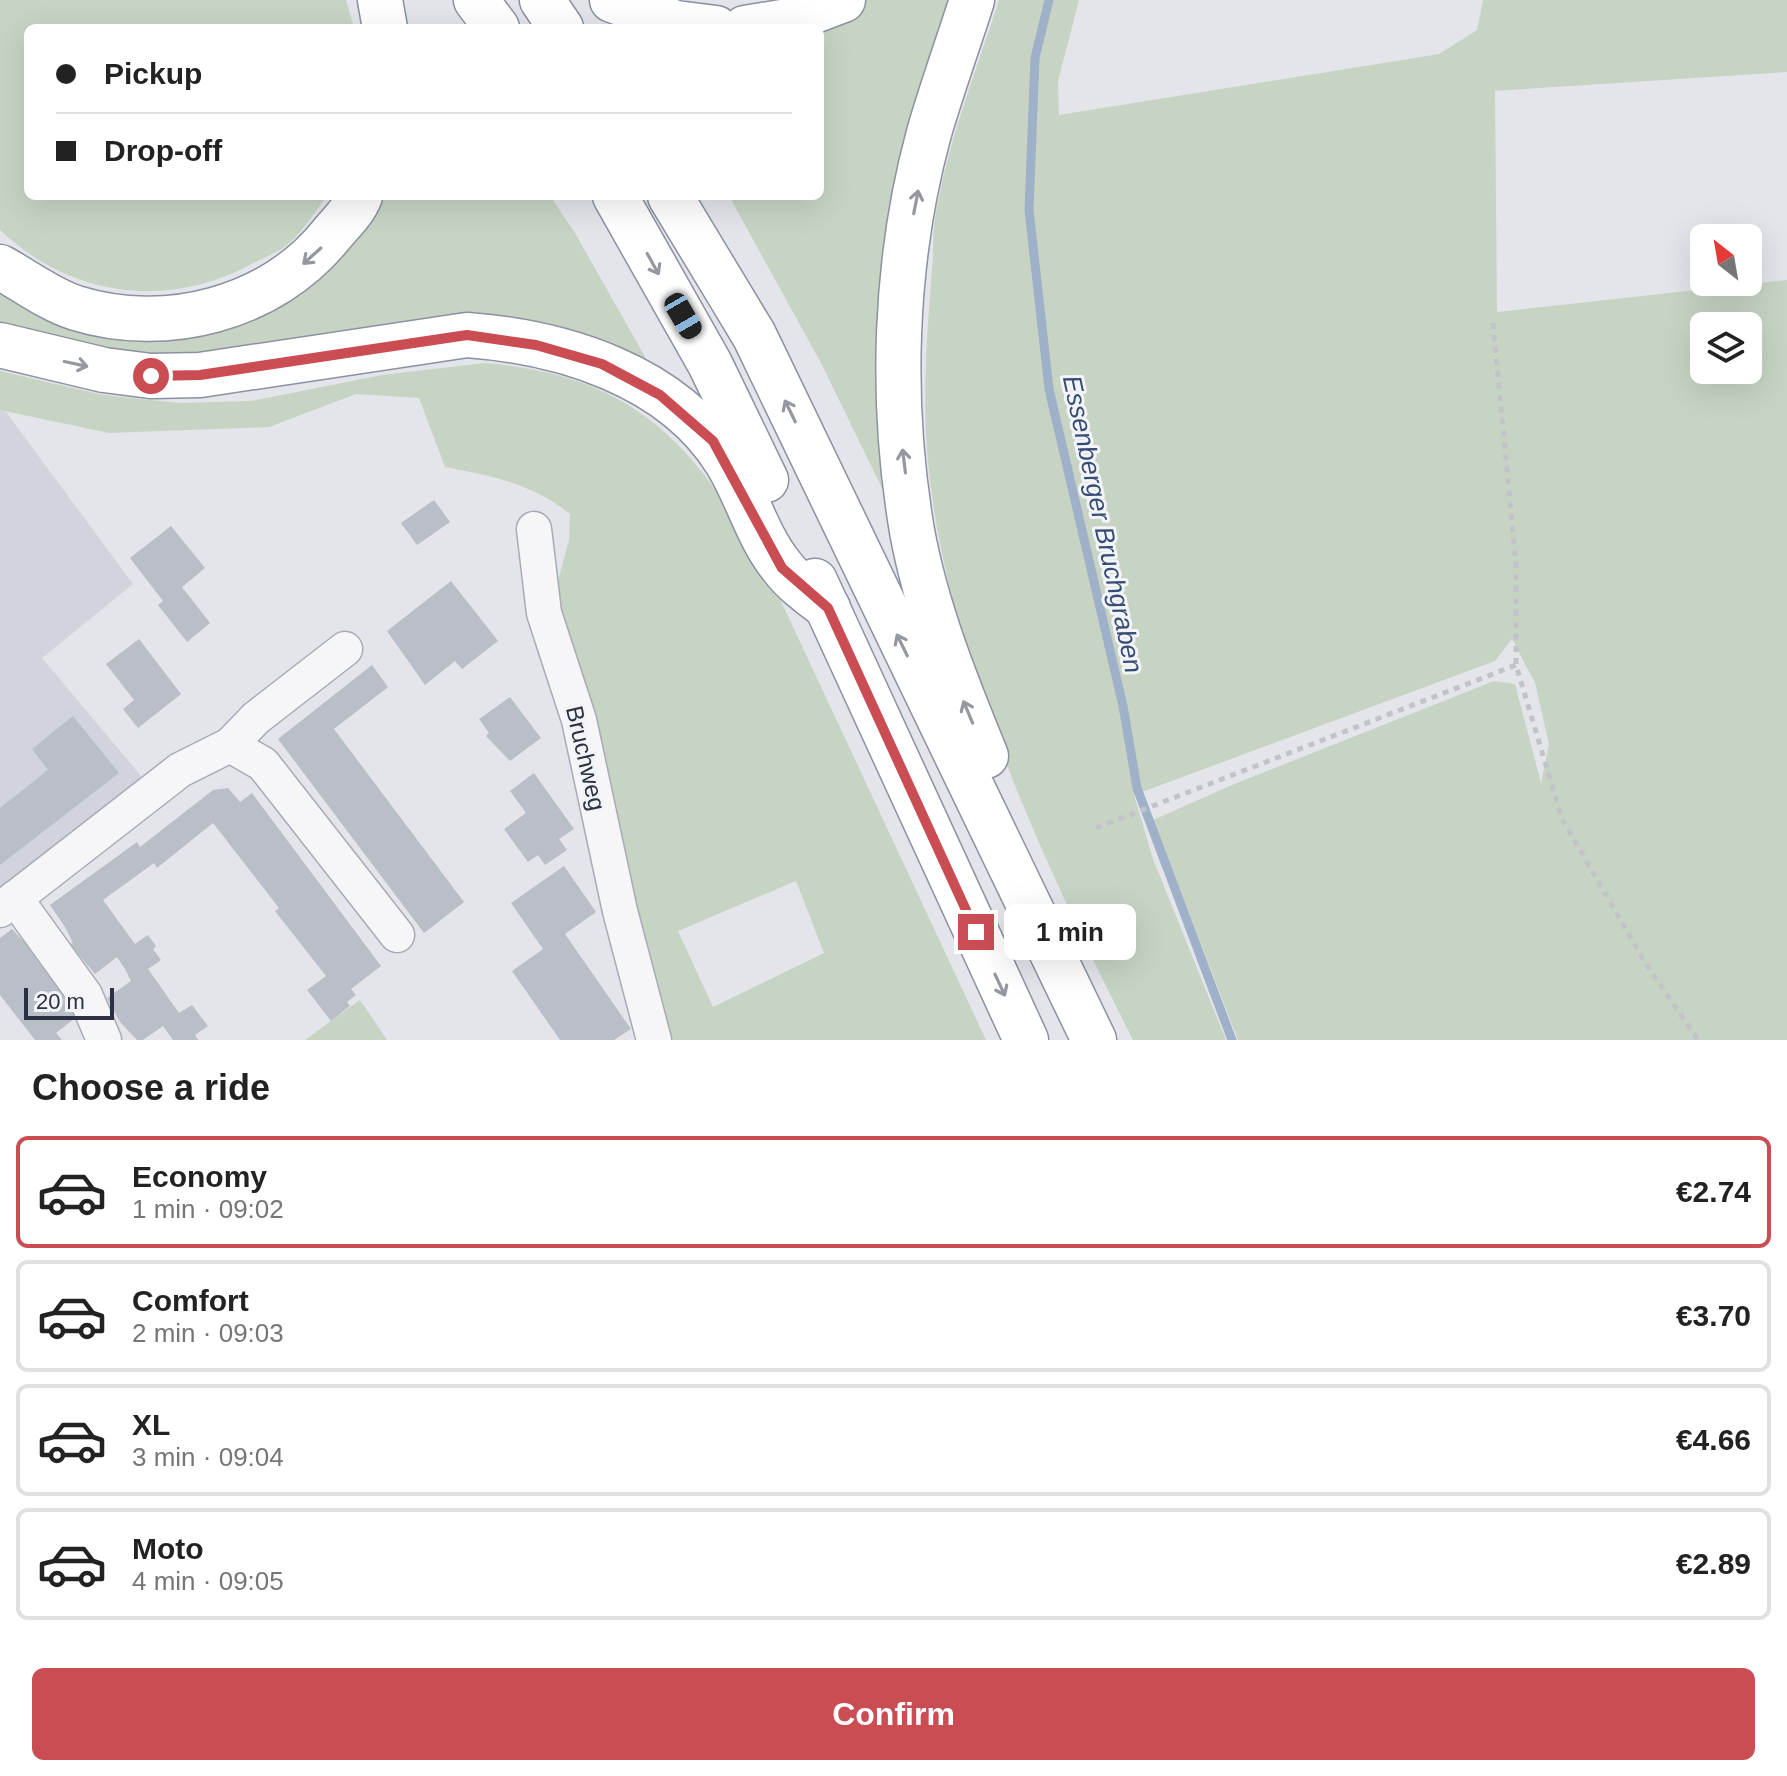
<!DOCTYPE html>
<html lang="en">
<head>
<meta charset="utf-8">
<style>
	body { margin:0; font-family:Helvetica,sans-serif; background:#f6f6f6; color:#222; height:100vh; display:flex; flex-direction:column; font-size:30px; white-space:nowrap }
	* { box-sizing:border-box; margin:0 }
	p { font-size:26px; color:#767676 }
	.icon { flex:none; width:44px; height:44px; fill:none; stroke:currentColor; stroke-width:2; stroke-linecap:round; stroke-linejoin:round }
	.map { position:relative; height:1040px; overflow:hidden }
	.sheet { display:flex; flex-direction:column; background:#fff; flex:1 }
	.sheet>* { flex:none }
	.guide { position:absolute; left:24px; top:24px; width:800px; height:176px; border-radius:12px; box-shadow:0 8px 32px #0002; display:grid; align-content:center; height:176px; padding:0 32px; background:#fff }
	.needle { width:52px; rotate:329deg }
	.buttons { position:absolute; left:1690px; top:224px; display:grid; gap:16px }
	.buttons a { display:grid; place-items:center; width:72px; height:72px; border-radius:12px; background:#fff; box-shadow:0 8px 32px #0002; font-size:40px }
	.scale { position:absolute; left:24px; bottom:20px; width:90px; box-sizing:border-box; padding-left:8px; border:4px solid #2b3142; border-top:0; font-size:22px; line-height:28px; white-space:nowrap; color:#2b3142; -webkit-text-stroke:6px #f3f4f8; paint-order:stroke }
	.end { position:absolute; width:36px; height:36px; margin:-18px; border:10px solid #ca4d54; background:#fff; box-shadow:0 0 0 4px #fff }
	.from { border-radius:50% }
	.bubble { position:absolute; height:56px; border-radius:12px; background:#fff; box-shadow:0 8px 32px #0002; font-size:26px; font-weight:700; line-height:56px; text-align:center }
	.car { position:absolute; width:24px; height:48px; margin:-24px -12px; border-radius:10px; box-shadow:0 0 6px 2px #0007; background:linear-gradient(#222 24%,#8ab4d8 0 40%,#222 0 76%,#8ab4d8 0 86%,#222 0) }
	.guide b { display:flex; align-items:center; gap:28px; height:76px; font-size:30px }
	.guide b+b { border-top:2px solid #e0e0e0 }
	.guide i { width:20px; height:20px; background:#222 }
	ul { padding:0; list-style:none }
	li { display:flex; align-items:center; gap:24px; height:112px; margin:0 16px 12px; padding:0 16px; border:4px solid #e0e0e0; border-radius:12px }
	li div { flex:1 }
	li b { display:block; font-size:30px }
	li em { font-style:normal; font-weight:700 }
	li.selected { border-color:#ca4d54 }
	li>.icon { width:72px; height:72px; stroke-width:1.5 }
	h2 { padding:0 32px; font-size:36px; line-height:96px }
	.button { display:flex; gap:16px; margin-top:auto; padding:16px 32px }
	.button a { flex:1; height:92px; border-radius:12px; background:#ca4d54; color:#fff; font-size:32px; font-weight:700; line-height:92px; text-align:center }
	.map>svg:first-child { display:block }
	.built { fill:#d1d4dc }
	.green { fill:#c7d4c4; fill-rule:evenodd }
	.lines { fill:none; stroke-linecap:round; stroke-linejoin:round }
	.stream { stroke:#9fb0c9; stroke-width:9 }
	.building { fill:#babec7 }
	.minor-casing { stroke:#a8abb5; stroke-width:37 }
	.highway-casing { stroke:#8b91a1; stroke-width:47 }
	.path { stroke:#c1c3c9; stroke-width:5; stroke-dasharray:6 6; stroke-linecap:butt }
	.minor { stroke:#f6f6f9; stroke-width:34 }
	.highway { stroke:#fff; stroke-width:44 }
	.oneway { stroke:#9598a0 }
	.route { stroke:#ca4d54; stroke-width:10 }
	.labels { text-anchor:middle; dominant-baseline:central; stroke-width:6; stroke-linejoin:round; paint-order:stroke }
	.street-label { font-size:24px; fill:#2b3142; stroke:#f3f4f8 }
	.water-label { font-size:26px; font-style:italic; fill:#364c75; stroke:#f3f4f8 }
</style>
</head>
<body>
<div class="map">
<svg width="1787" height="1040" viewBox="0 0 1787 1040">
	<rect width="100%" height="100%" fill="#e3e5eb"/>
	<path class="built" d="M0 410 6 412 133 584 42 658 147 783 0 895Z"/>
	<g class="green">
		<path d="M0 0H346L354 28H28V196H327C315 211 303 232 288 244 278 253 262 258 250 265 164 310 70 296 0 230Z"/>
		<path d="M857 0H957L946 35 900 525 821 363 729 196H820V28Z"/>
		<path d="M999 0H1079L1058 81 1059 115 1439 54 1477 30 1483 0H1787V72L1495 91 1497 312 1787 280V1040H1238L1153 820 1232 785 1494 681 1515 684 1541 783 1549 744 1535 683 1512 639 1495 661 1134 795 1153 859 1226 1040H1133C1045 865 947 659 928 462 922 398 927 332 932 269 934 253 932 236 935 220 946 146 976 72 999 0ZM1704 326H1748V370H1704Z"/>
		<path d="M378 196H550L575 233 661 385 553 339 140 362 0 334V281L153 332Z"/>
		<path d="M485 363C637 376 694 445 766 569L986 1040H664L551 607 569 540 570 514C532 483 491 476 445 467L419 398 356 394 269 427 109 433 0 410V371L103 395 180 403 251 401 382 375ZM796 881 824 953 713 1007 678 931Z"/>
		<path d="M360 1000 387 1040H305Z"/>
	</g>
	<g class="lines">
		<path class="stream" d="M1049 0 1035 58 1029 210 1049 389 1123 706 1137 788 1232 1040"/>
	</g>
	<g class="building">
		<path d="M434 500 450 522 417 545 401 523Z"/>
		<path d="M171 526 205 568 182 587 210 623 187 642 158 605 163 601 130 558Z"/>
		<path d="M451 581 498 641 462 669 455 661 425 685 387 631Z"/>
		<path d="M139 639 181 694 138 728 123 709 134 700 106 664Z"/>
		<path d="M372 665 388 687 334 729 464 902 424 933 278 739Z"/>
		<path d="M510 697 541 738 510 761 486 736 489 733 479 719Z"/>
		<path d="M73 716 119 773 0 865V808L48 770 32 749Z"/>
		<path d="M534 773 574 829 559 839 567 850 545 865 538 855 528 862 504 829 526 813 510 791Z"/>
		<path d="M228 788 240 802 252 793 381 966 351 989 356 995 347 1002 350 1006 331 1021 307 990 326 976 275 911 279 908 213 823 157 868 154 863 103 900 135 944 148 935 156 946 153 949 161 960 148 969 179 1013 192 1005 208 1026 195 1035 198 1040H173L163 1026 143 1040H137L120 1022 107 998 131 981 125 969 117 957 95 974 70 944 73 943 65 927 50 905 137 842 140 847 213 790Z"/>
		<path d="M564 866 596 912 565 934 631 1029 614 1040H560L512 971 543 949 511 903Z"/>
		<path d="M12 929 38 957 36 959 56 985 59 982 79 1015 56 1033 62 1040H35L0 995V938Z"/>
	</g>
	<g class="lines">
		<defs>
			<g id="minor">
				<path d="M534 529 544 613 579 720 620 911 654 1040"/>
				<path d="M230 745 263 764 397 935"/>
				<path d="M15 898 85 995 104 1040"/>
				<path d="M0 910 180 770 230 745 256 718 345 649"/>
			</g>
			<g id="highway">
				<path d="M380 0 385 28"/>
				<path d="M476 0 497 28"/>
				<path d="M542 0 561 28"/>
				<path d="M612 0 676 23 716 28"/>
				<path d="M972 0C958 44 942 88 929 133 894 261 890 401 912 531 926 608 956 683 986 756"/>
				<path d="M745 28 788 21 843 0"/>
				<path d="M615 196 710 364 766 480"/>
				<path d="M670 196 754 335 1094 1040"/>
				<path d="M0 267C24 280 50 300 76 308 166 336 271 309 331 235 341 223 354 211 360 196"/>
				<path d="M0 345 104 370 151 376 200 375 467 335C562 342 672 375 726 461 747 494 757 537 783 568 795 584 813 596 828 608"/>
				<path d="M815 581 1026 1040"/>
			</g>
		</defs>
		<use href="#minor" class="minor-casing"/>
		<use href="#highway" class="highway-casing"/>
		<g class="path">
			<path d="M1493 323 1516 564V665L1562 819 1646 964 1698 1040"/>
			<path d="M1096 828 1516 665"/>
		</g>
		<use href="#minor" class="minor"/>
		<use href="#highway" class="highway"/>
	</g>
	<defs><path id="oneway-shaft" d="M-6 0H5M1.5-3L5.5 0L1.5 3" fill="none" stroke-width="1.6" stroke-linecap="round" stroke-linejoin="round" transform="scale(2)"/></defs>
	<g class="oneway">
		<use href="#oneway-shaft" transform="translate(916 202) rotate(-79)"/>
		<use href="#oneway-shaft" transform="translate(312 256) rotate(138)"/>
		<use href="#oneway-shaft" transform="translate(653 264) rotate(61)"/>
		<use href="#oneway-shaft" transform="translate(76 364) rotate(12)"/>
		<use href="#oneway-shaft" transform="translate(790 411) rotate(-116)"/>
		<use href="#oneway-shaft" transform="translate(904 461) rotate(-97)"/>
		<use href="#oneway-shaft" transform="translate(902 645) rotate(-116)"/>
		<use href="#oneway-shaft" transform="translate(968 712) rotate(-113)"/>
		<use href="#oneway-shaft" transform="translate(1000 985) rotate(65)"/>
	</g>
	<g class="lines">
		<path class="route" d="M151 376 200 375 467 335 536 345 602 364 660 395 713 441 782 568 828 608 976 932"/>
	</g>
	<g class="labels">
		<g class="street-label">
			<text transform="translate(586 758) rotate(77)">Bruchweg</text>
		</g>
		<g class="water-label">
			<text transform="translate(1103 524) rotate(78)">Essenberger Bruchgraben</text>
		</g>
	</g>
</svg>
<div class="buttons">
<a><svg class="needle" viewBox="-14 -14 28 28"><path d="M0-13l5 13h-10z" fill="#e53935"/><path d="M0 13l5-13h-10z" fill="#767676"/></svg></a>
<a><svg class="icon" aria-label="layers" viewBox="0 0 24 24"><path d="M12 4l9 5-9 5-9-5zM3 14l9 5 9-5"/></svg></a>
</div>
<div class="scale">20 m</div>
<i class="end from" style="left:151px;top:376px"></i>
<i class="end" style="left:976px;top:932px"></i>
<div class="bubble" style="left:1004px;top:904px;width:132px">1 min</div>
<i class="car" style="left:683px;top:316px;rotate:150deg"></i>
<div class="guide">
<b><i class="from"></i>Pickup</b>
<b><i></i>Drop-off</b>
</div>
</div>
<section class="sheet">
<h2>Choose a ride</h2>
<ul>
<li class="selected"><svg class="icon" aria-label="car" viewBox="0 0 24 24"><path d="M5 17H2v-5l4-1 3-4h7l3 4 3 1v5h-3M9 17h6M6 11h13"/><circle cx="7" cy="17" r="2"/><circle cx="17" cy="17" r="2"/></svg><div><b>Economy</b><p>1 min · 09:02</p></div><em>€2.74</em></li>
<li><svg class="icon" aria-label="car" viewBox="0 0 24 24"><path d="M5 17H2v-5l4-1 3-4h7l3 4 3 1v5h-3M9 17h6M6 11h13"/><circle cx="7" cy="17" r="2"/><circle cx="17" cy="17" r="2"/></svg><div><b>Comfort</b><p>2 min · 09:03</p></div><em>€3.70</em></li>
<li><svg class="icon" aria-label="car" viewBox="0 0 24 24"><path d="M5 17H2v-5l4-1 3-4h7l3 4 3 1v5h-3M9 17h6M6 11h13"/><circle cx="7" cy="17" r="2"/><circle cx="17" cy="17" r="2"/></svg><div><b>XL</b><p>3 min · 09:04</p></div><em>€4.66</em></li>
<li><svg class="icon" aria-label="car" viewBox="0 0 24 24"><path d="M5 17H2v-5l4-1 3-4h7l3 4 3 1v5h-3M9 17h6M6 11h13"/><circle cx="7" cy="17" r="2"/><circle cx="17" cy="17" r="2"/></svg><div><b>Moto</b><p>4 min · 09:05</p></div><em>€2.89</em></li>
</ul>
<div class="button"><a>Confirm</a></div>
</section>
</body>
</html>
